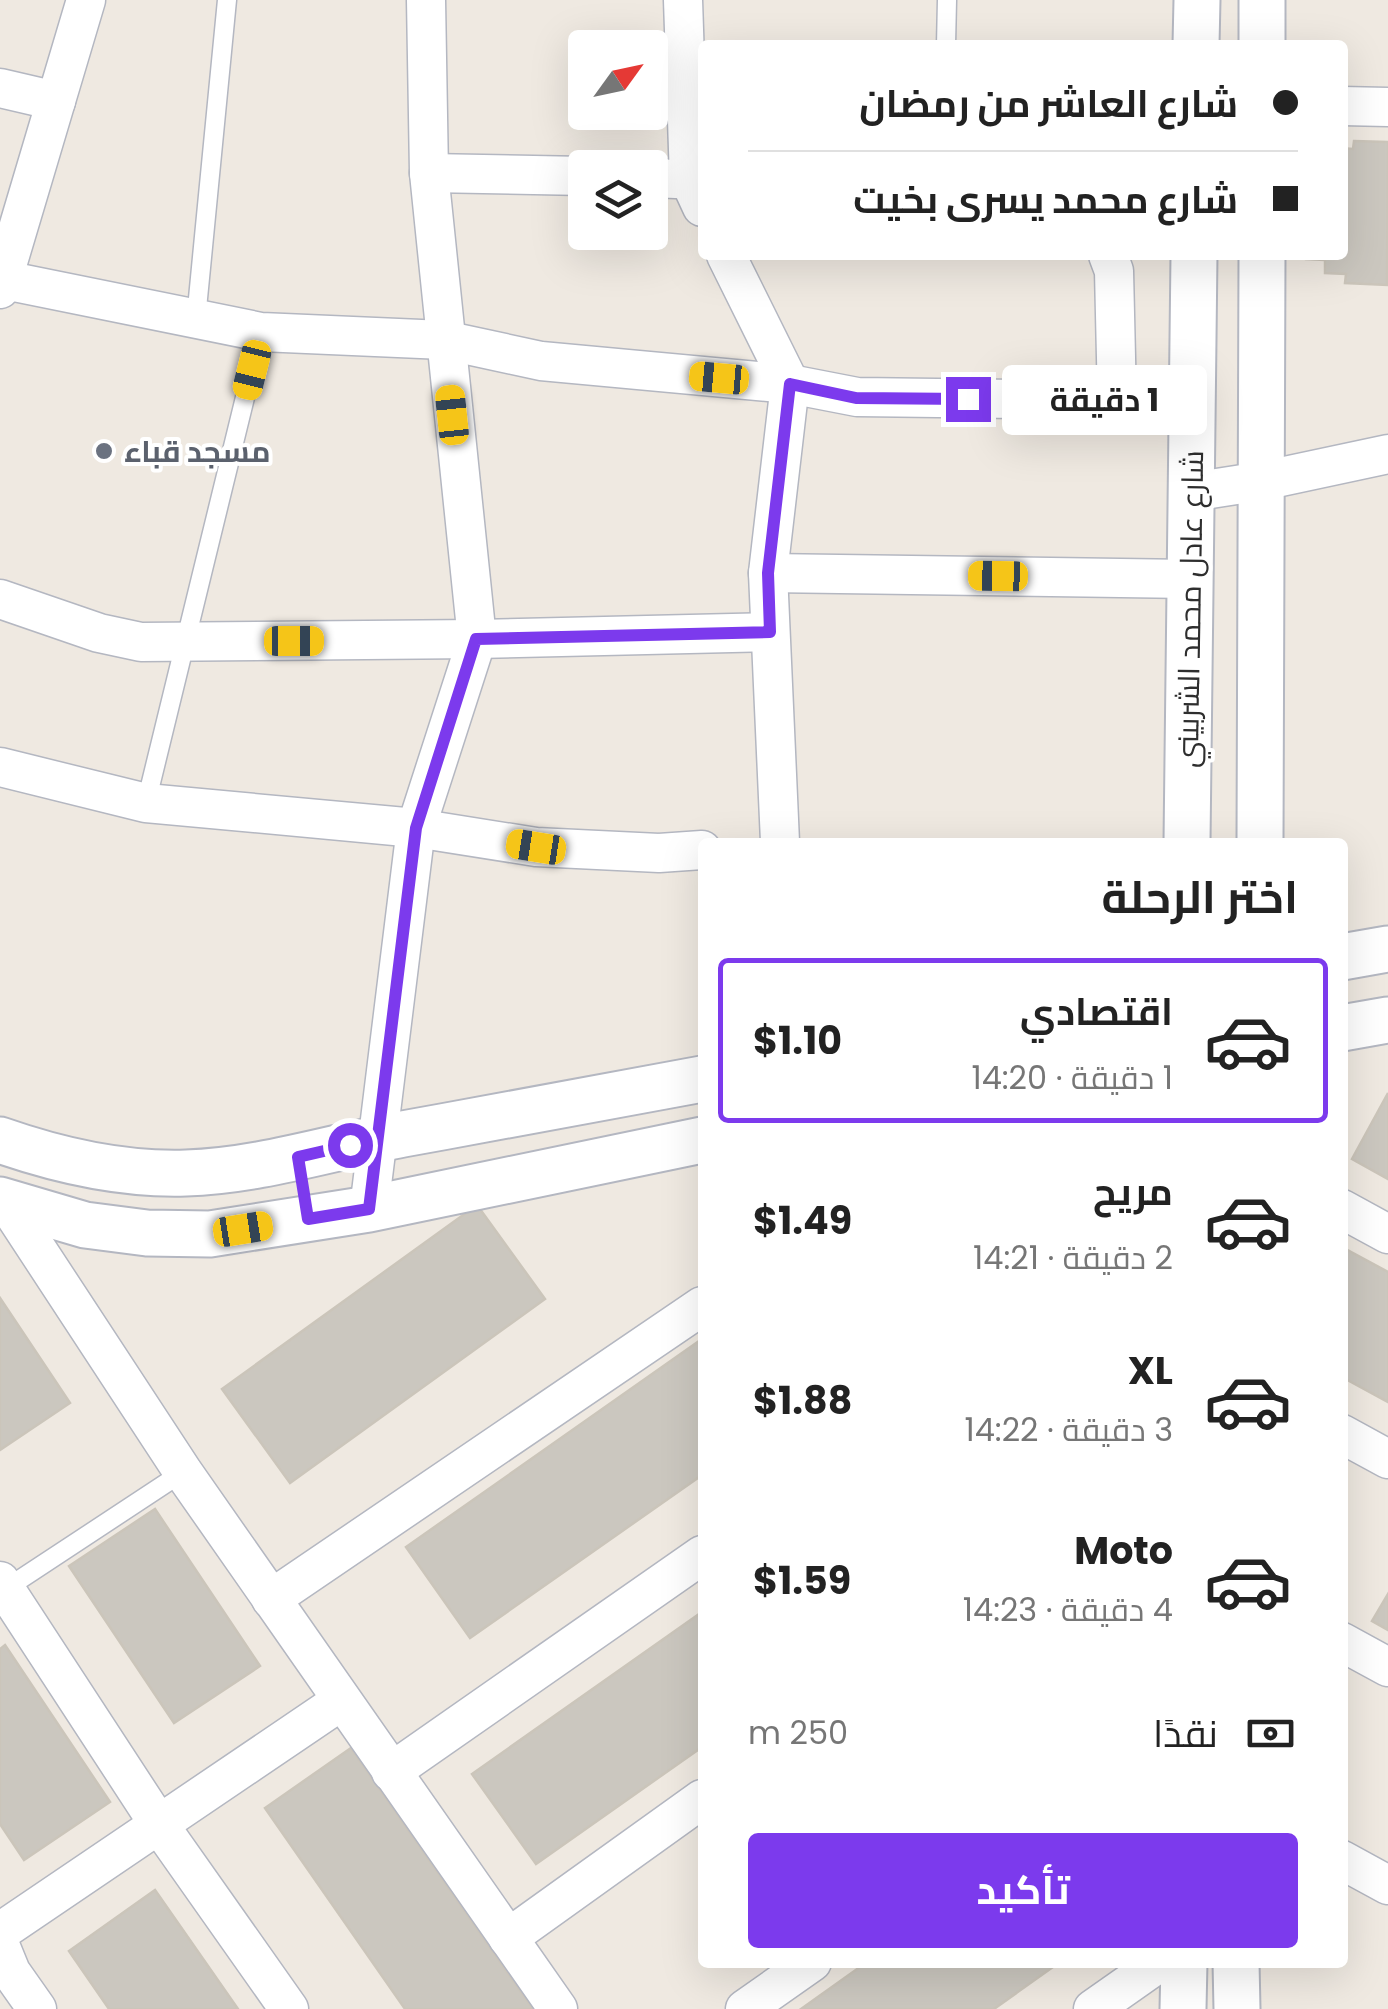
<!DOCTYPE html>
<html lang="ar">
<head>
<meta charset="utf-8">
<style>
	body { margin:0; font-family:Poppins,Cairo,sans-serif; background:#f6f6f6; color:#222; direction:rtl; height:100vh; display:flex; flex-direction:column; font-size:38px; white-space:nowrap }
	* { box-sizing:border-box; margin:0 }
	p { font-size:32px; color:#767676 }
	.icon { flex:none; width:55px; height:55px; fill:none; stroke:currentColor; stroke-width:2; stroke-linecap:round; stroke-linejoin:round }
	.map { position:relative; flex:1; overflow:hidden; direction:ltr }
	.panel { position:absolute; left:698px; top:838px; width:650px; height:1130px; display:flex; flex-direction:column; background:#fff; border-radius:10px; box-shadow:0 10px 40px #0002; direction:rtl }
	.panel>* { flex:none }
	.top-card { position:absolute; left:698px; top:40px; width:650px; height:220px; border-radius:10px; box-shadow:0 10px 40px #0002; direction:rtl; display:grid; align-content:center; height:220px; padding:0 50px; background:#fff }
	.needle { width:65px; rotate:57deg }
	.controls { position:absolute; left:568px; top:30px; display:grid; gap:20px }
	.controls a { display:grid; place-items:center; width:100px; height:100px; border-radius:10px; background:#fff; box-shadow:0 10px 40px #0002; font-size:50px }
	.end { position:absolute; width:45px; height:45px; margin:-22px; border:12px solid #7c3aed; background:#fff; box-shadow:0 0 0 5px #fff }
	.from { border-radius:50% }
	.bubble { position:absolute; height:70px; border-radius:10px; background:#fff; box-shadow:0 10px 40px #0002; font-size:32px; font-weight:700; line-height:70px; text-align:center; direction:rtl }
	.car { position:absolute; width:30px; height:60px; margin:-30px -15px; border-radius:12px; box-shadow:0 0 8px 2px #0007; background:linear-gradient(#f5c518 24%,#345 0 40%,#f5c518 0 76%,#345 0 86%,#f5c518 0) }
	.top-card b { display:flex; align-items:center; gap:35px; height:95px; font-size:38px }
	.top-card b+b { border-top:2px solid #e0e0e0 }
	.top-card i { width:25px; height:25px; background:#222 }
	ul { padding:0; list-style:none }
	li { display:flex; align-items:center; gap:30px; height:165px; margin:0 20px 15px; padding:0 30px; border:5px solid transparent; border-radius:10px }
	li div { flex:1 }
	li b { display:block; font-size:38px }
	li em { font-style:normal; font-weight:700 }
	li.on { border-color:#7c3aed }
	li>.icon { width:90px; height:90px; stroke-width:1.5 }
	h2 { padding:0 50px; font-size:45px; line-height:120px }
	.pay { display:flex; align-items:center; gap:25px; height:110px; padding:0 50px; font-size:38px }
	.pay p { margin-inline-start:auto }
	.button { display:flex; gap:20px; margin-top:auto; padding:20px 50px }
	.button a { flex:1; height:115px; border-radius:10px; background:#7c3aed; color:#fff; font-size:40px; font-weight:700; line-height:115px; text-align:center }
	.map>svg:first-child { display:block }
	.building { fill:#cbc7bf; stroke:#cbc5ba; stroke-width:2.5 }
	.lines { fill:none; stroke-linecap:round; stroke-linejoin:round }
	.service-casing { stroke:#b4b7c1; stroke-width:21 }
	.minor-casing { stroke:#b4b7c1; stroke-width:41 }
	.tertiary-casing { stroke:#b4b7c1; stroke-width:49 }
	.service { stroke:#fff; stroke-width:18 }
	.minor { stroke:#fff; stroke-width:38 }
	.tertiary { stroke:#fff; stroke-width:45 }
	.route { stroke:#7c3aed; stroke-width:12 }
	.worship-dot { fill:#6b7280; stroke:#fff; stroke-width:4 }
	.labels { text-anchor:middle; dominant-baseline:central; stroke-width:8; stroke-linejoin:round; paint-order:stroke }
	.worship-label { font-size:30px; font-weight:bold; fill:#5b616d; stroke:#fff; text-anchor:start }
	.street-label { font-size:30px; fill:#2e2e2e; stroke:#fff }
</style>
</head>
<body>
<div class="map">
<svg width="1388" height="2009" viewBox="0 0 1388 2009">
	<rect width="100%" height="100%" fill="#efe9e1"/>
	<g class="building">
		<path d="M1354 141 1388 142 1387 285 1345 283 1346 274 1325 273V260L1306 259V255H1342V148L1353 149Z"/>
		<path d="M1388 1093V1179L1352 1159Z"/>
		<path d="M477 1205 545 1299 290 1483 222 1389Z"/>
		<path d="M1342 1247 1388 1272V1402L1342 1377Z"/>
		<path d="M0 1298 70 1403 0 1450Z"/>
		<path d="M702 1339V1475L470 1638 406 1547Z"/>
		<path d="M155 1509 260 1666 174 1723 69 1566Z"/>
		<path d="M1388 1594V1630L1372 1621Z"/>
		<path d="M702 1612V1747L536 1864 472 1774Z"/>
		<path d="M5 1645 110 1802 24 1860 0 1824V1649Z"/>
		<path d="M351 1748 533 2009H405L265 1808Z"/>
		<path d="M155 1890 238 2009H109L69 1951Z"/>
		<path d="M867 1962H1060L994 2009H801Z"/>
	</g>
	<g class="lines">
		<defs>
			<g id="service">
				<path d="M946 45 947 0"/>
				<path d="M196 319 227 0"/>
				<path d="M146 803 261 332"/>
				<path d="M4 1590 183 1472"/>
			</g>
			<g id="minor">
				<path d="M683 0 689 179 702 207"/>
				<path d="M0 88 56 101"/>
				<path d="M1342 106 1388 107"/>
				<path d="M429 173 585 176"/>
				<path d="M650 178 702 180"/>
				<path d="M726 255 790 384 768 573 780 842"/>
				<path d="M1108 255 1114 271 1117 401"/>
				<path d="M0 279 261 332 444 340 541 361 790 384 857 397 1192 401"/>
				<path d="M0 289 86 0"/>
				<path d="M1191 492 1262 481 1388 454"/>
				<path d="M768 573 1190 579"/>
				<path d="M0 599 99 633 141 642 477 639 770 632"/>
				<path d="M0 767 146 803 416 828 536 847 659 853 702 850"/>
				<path d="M6 1202 183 1472 558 2009"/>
				<path d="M369 1209 416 828 477 639 429 173 426 0"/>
				<path d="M1342 1209 1388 1234"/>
				<path d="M1342 1434 1388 1459"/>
				<path d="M0 1581 160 1826 289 2009"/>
				<path d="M271 1599 702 1306"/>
				<path d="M1342 1642 1388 1667"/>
				<path d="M391 1772 702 1555"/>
				<path d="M1342 1860 1388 1885"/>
				<path d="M0 1932 341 1701"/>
				<path d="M508 1938 702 1799"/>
				<path d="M0 1945 11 1972 37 2009"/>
				<path d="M745 2009 812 1962"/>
				<path d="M1093 2009 1160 1962"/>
			</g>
			<g id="tertiary">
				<path d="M1262 0V45"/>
				<path d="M1196 45 1197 0"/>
				<path d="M1187 842 1194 255"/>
				<path d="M1260 842 1262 255"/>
				<path d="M1342 957 1388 949"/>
				<path d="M1342 1028 1388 1020"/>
				<path d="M0 1140C60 1161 122 1175 186 1173 259 1171 332 1147 403 1134 503 1116 603 1097 702 1079"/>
				<path d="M0 1200 85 1225 147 1233 210 1234 369 1209 702 1140"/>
				<path d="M1236 1962 1237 2009"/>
				<path d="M1183 2009 1184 1962"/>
			</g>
		</defs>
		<use href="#service" class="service-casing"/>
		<use href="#minor" class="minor-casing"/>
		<use href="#tertiary" class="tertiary-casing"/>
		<use href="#service" class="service"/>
		<use href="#minor" class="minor"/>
		<use href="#tertiary" class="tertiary"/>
	</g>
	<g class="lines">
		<path class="route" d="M350 1145 298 1157 308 1219 369 1209 416 828 476 639 770 632 768 573 790 384 856 398 968 399"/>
	</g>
	<circle class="worship-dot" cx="104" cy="451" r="10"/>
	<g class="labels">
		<g class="worship-label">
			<text x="124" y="451">مسجد قباء</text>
		</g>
		<g class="street-label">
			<text transform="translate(1190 609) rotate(-89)">شارع عادل محمد الشربيني</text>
		</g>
	</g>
</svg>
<div class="controls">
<a><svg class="needle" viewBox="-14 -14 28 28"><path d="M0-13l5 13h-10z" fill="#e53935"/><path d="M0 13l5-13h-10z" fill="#767676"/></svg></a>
<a><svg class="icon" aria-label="layers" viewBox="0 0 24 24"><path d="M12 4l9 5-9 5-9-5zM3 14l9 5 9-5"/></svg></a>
</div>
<i class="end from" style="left:350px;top:1145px"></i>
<i class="end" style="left:968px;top:399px"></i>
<div class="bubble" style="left:1002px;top:365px;width:205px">1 دقيقة</div>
<i class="car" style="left:252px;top:370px;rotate:194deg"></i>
<i class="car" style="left:719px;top:378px;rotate:275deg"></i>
<i class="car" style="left:452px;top:415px;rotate:354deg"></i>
<i class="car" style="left:998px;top:576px;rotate:271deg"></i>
<i class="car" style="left:294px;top:641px;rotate:90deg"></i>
<i class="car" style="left:536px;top:847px;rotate:279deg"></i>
<i class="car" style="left:243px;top:1229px;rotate:81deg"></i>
<div class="top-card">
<b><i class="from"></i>شارع العاشر من رمضان</b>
<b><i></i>شارع محمد يسرى بخيت</b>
</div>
<section class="panel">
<h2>اختر الرحلة</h2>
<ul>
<li class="on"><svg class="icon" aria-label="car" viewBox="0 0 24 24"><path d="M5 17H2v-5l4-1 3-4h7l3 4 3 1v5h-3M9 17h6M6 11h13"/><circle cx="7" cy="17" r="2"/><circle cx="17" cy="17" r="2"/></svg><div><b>اقتصادي</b><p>1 دقيقة · 14:20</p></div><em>$1.10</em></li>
<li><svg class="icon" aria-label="car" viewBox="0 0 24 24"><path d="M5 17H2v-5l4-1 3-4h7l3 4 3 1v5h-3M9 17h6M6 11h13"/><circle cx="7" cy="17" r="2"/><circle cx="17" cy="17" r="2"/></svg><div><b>مريح</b><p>2 دقيقة · 14:21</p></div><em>$1.49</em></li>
<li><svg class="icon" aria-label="car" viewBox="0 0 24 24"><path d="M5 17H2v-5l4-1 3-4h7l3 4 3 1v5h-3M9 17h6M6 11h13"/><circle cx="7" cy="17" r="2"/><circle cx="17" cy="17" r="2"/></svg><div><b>XL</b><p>3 دقيقة · 14:22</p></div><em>$1.88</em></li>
<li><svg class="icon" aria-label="car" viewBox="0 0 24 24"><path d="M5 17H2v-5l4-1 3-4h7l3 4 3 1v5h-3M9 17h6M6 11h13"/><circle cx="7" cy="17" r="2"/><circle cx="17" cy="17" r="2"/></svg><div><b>Moto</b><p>4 دقيقة · 14:23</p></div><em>$1.59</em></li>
</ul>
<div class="pay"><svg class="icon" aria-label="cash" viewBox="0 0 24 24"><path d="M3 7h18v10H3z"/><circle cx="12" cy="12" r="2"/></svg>نقدًا<p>250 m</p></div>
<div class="button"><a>تأكيد</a></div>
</section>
</div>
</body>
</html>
